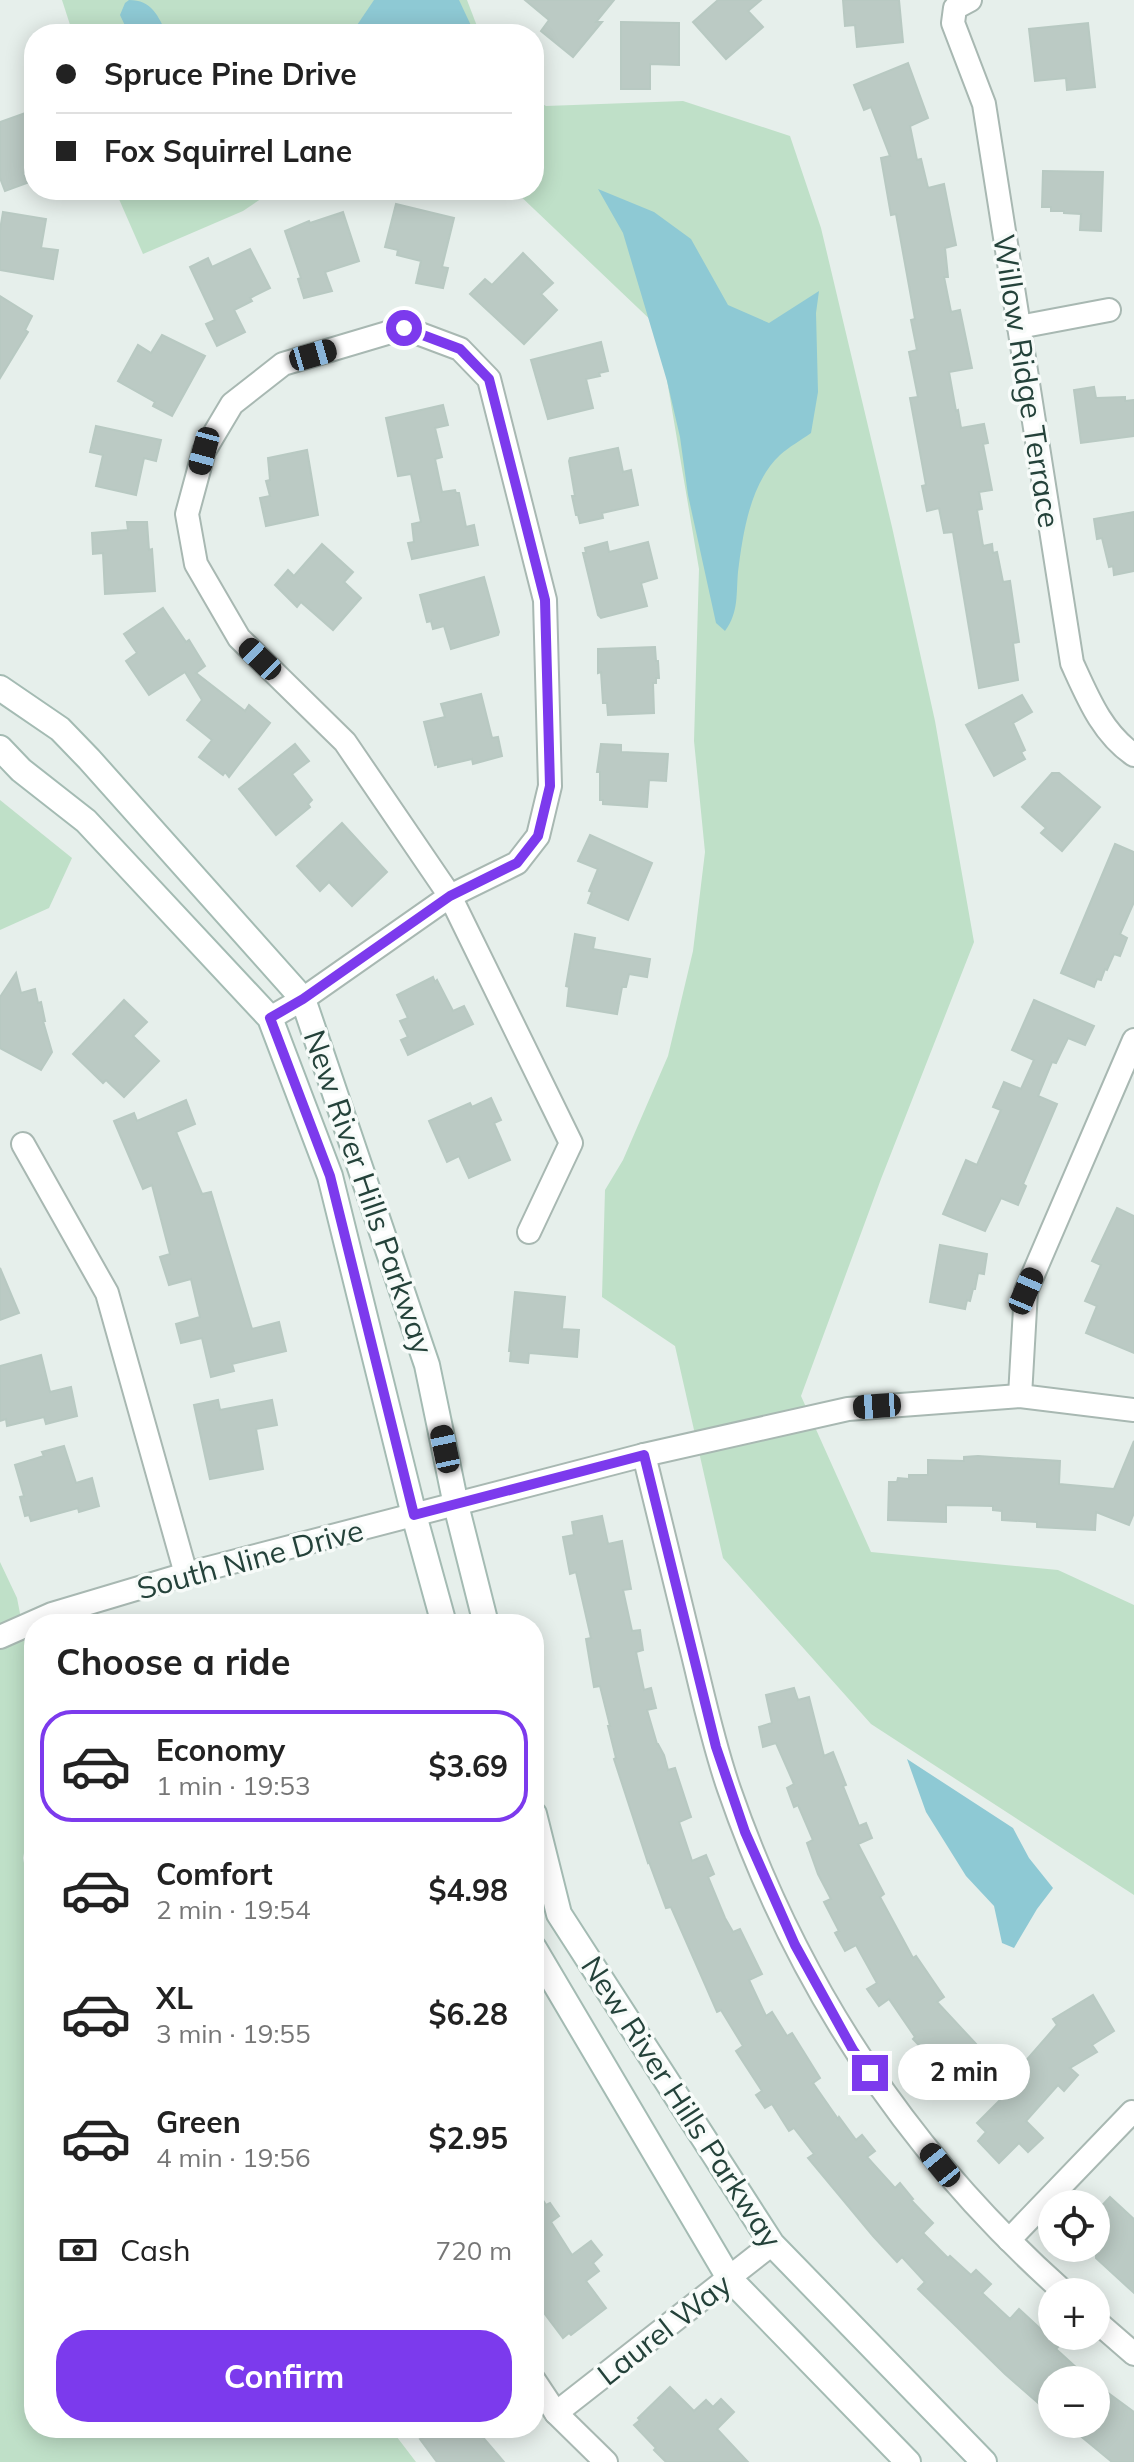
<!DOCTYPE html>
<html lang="en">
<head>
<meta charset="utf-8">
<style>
	body { margin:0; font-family:Mulish,sans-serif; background:#f6f6f6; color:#222; height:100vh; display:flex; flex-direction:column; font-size:30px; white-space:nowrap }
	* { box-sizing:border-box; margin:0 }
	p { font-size:26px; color:#767676 }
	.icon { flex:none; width:44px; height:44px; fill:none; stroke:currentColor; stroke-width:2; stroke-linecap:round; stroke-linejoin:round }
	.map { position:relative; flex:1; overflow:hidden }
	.panel { position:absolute; left:24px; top:1614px; width:520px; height:824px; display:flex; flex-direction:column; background:#fff; border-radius:32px; box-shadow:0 4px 20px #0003 }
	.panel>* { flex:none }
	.guide { position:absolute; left:24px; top:24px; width:520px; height:176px; border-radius:32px; box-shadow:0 4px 20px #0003; display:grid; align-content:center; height:176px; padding:0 32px; background:#fff }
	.controls { position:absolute; left:1038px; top:2190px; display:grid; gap:16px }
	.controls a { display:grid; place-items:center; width:72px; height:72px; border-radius:50%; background:#fff; box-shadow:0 4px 20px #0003; font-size:40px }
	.end { position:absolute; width:36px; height:36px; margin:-18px; border:10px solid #7c3aed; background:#fff; box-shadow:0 0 0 4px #fff }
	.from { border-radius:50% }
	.bubble { position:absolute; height:56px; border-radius:28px; background:#fff; box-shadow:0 4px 20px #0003; font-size:26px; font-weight:700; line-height:56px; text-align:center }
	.car { position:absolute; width:24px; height:48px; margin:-24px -12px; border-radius:10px; box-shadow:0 0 6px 2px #0007; background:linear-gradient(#222 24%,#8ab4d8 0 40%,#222 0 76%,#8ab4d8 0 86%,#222 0) }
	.guide b { display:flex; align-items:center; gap:28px; height:76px; font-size:30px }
	.guide b+b { border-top:2px solid #e0e0e0 }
	.guide i { width:20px; height:20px; background:#222 }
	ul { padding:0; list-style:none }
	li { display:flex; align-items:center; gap:24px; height:112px; margin:0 16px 12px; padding:0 16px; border:4px solid transparent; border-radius:32px }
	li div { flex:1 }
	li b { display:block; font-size:30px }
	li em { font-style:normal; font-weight:700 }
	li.current { border-color:#7c3aed }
	li>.icon { width:72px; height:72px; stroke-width:1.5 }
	h2 { padding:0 32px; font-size:36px; line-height:96px }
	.pay { display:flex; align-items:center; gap:20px; height:88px; padding:0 32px; font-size:30px }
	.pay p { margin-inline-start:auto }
	.action { display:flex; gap:16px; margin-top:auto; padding:16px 32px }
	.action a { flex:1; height:92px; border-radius:32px; background:#7c3aed; color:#fff; font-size:32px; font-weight:700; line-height:92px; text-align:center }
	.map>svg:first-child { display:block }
	.green { fill:#bfe0c8 }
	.water { fill:#8ec9d4 }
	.building { fill:#bbcac4; stroke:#b8c9c2; stroke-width:2 }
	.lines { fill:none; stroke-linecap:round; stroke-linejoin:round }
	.street-casing { stroke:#a8b8b2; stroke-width:26 }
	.secondary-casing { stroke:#a4bbb3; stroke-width:28 }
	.street { stroke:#fff; stroke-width:22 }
	.secondary { stroke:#fff; stroke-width:24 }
	.route { stroke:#7c3aed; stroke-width:10 }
	.labels { text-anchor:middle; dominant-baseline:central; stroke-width:7; stroke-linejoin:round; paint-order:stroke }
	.street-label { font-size:30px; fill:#24423a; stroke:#f7fbf9 }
</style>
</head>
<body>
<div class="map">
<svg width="1134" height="2462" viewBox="0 0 1134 2462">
	<rect width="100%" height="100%" fill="#e6efeb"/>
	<g class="green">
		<path d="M62 0H467L480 34H73Z"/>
		<path d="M534 99 546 106 683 101 790 136 821 228 892 527 935 721 974 942 881 1179 801 1396 871 1552 1058 1570 1134 1605V1895L871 1724 723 1558 675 1346 602 1297 605 1190 623 1160 668 1056 693 951 705 852 694 741 699 569 658 327 514 190H534Z"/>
		<path d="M115 190H274L243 211 143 254Z"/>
		<path d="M0 800 72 858 49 908 0 930Z"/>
		<path d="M0 1562 17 1598 34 1685V1802L23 1858 34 1915V2428H390L416 2462H0Z"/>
	</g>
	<g class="water">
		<path d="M129 0C152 0 158 16 167 34H129L120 15 125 3Z"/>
		<path d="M374 0H459L475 34H351Z"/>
		<path d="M598 189 654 212 691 239 728 305 769 323 819 291 816 313 818 392 811 433C801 440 789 447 780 455 750 483 743 533 738 572 736 594 739 612 725 631L716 623 688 495 680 437 667 381 623 233Z"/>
		<path d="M907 1759 1013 1828 1029 1858 1053 1888 1037 1909 1014 1948 1002 1943 994 1906 966 1876 926 1812Z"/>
	</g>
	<g class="building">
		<path d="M525 0H614L596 22H602L573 57 541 31 549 20Z"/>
		<path d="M718 0H761L748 11 763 27 726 59 693 22Z"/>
		<path d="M843 0H899L903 42 857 47 855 25 845 26Z"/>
		<path d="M621 22 679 23V65L650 64V89H621Z"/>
		<path d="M1088 23 1095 87 1067 90 1066 78 1035 81 1029 29Z"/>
		<path d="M908 63 928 118 910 126 917 160 921 159 928 188 944 184 956 245 945 248 948 277H944L951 312 960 310 972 368 949 372 956 411 958 410 961 428 984 424 988 443 983 444 992 490 979 492 982 509 977 510 983 546 992 544 993 553 997 552 1003 582 1010 581 1019 642 1013 643 1018 680 979 688 953 532 944 533 939 508 927 511 922 486 926 485 910 398 918 397 909 352 917 350 911 320 915 319 896 214 891 215 881 158 890 156 871 107 864 110 854 85Z"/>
		<path d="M34 110V170L23 173 27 183 5 191 0 178V122Z"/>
		<path d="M1043 171 1103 172 1101 231 1080 230 1081 214 1064 213V211H1051V207H1042Z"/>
		<path d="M396 204 454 218 442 267 448 268 443 288 416 283 421 261 397 255 398 250 385 247Z"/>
		<path d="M3 212 46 219 41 248 58 250 53 279 0 270V230Z"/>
		<path d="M343 212 359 261 325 272 332 291 304 298 298 279 301 278 285 231 309 221 310 223Z"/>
		<path d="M250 249 270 288 250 298 252 301 234 310 245 332 217 346 206 324 215 320 190 267 208 258 212 267Z"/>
		<path d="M523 253 553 283 541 294 557 310 524 344 470 294 485 279 492 285Z"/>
		<path d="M0 296 32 316 25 330 28 332 0 378Z"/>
		<path d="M162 335 205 356 172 416 153 406 155 402 118 381 138 345 151 353Z"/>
		<path d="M601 342 608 371 599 373 600 376 586 379 593 408 548 419 531 360Z"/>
		<path d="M1094 387 1096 398 1125 397V401L1134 400V436L1081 443 1074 390Z"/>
		<path d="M443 405 448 425 435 428 442 457 435 459 442 492 455 490 456 493H459L466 527 474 525 478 545 412 559 408 543 414 542 412 524 421 522 411 474 398 476 386 418Z"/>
		<path d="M96 426 161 440 156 461 144 458 136 495 96 486 103 455 90 452Z"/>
		<path d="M618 448 623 472 631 470 638 505 602 513 603 518 580 523 578 515H576L572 496H575L569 461 570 458Z"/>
		<path d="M307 450 318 515 266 526 260 498 270 496 266 481 270 480 268 458Z"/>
		<path d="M1134 512V571L1114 575 1113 566 1109 567 1102 538 1097 539 1094 519Z"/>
		<path d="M127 522H147L149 550 152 549 155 591 105 594 103 553 93 554 92 533 128 530Z"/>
		<path d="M607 542 609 552 648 542 657 578 641 583 647 606 601 618 598 615 583 553H586L585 548Z"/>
		<path d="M322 544 353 572 344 582 361 598 333 630 301 602 297 607 275 585 288 570 294 576Z"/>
		<path d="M484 577 499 632 498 635 451 649 444 626 433 629 431 621 427 622 420 595Z"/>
		<path d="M163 608 186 642 189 640 205 666 196 673 245 711 249 705 270 723 229 777 225 772 223 775 199 757 212 740 187 720 202 700 185 672 149 695 126 661 137 653 124 634Z"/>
		<path d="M655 647 656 661H658L659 678H656V683H653L654 713 608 715 607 703H603L601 672 598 673V649Z"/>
		<path d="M481 694 492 738 498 737 502 756 473 764 472 759 438 767V764L435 765 424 722 445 717 441 704Z"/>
		<path d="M1022 695 1032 712 1013 723 1025 750 1021 752 1025 759 994 776 966 725Z"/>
		<path d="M295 744 309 761 292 774 312 800 308 804 310 807 276 835 239 789Z"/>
		<path d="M601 744 621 745V752L668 754 666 781 649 780 647 807 603 804V800H600V772H597Z"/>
		<path d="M1052 773H1059L1100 807 1062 851 1041 833 1046 828 1022 807Z"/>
		<path d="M342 823 387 872 352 906 329 882 320 891 297 866Z"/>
		<path d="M590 835 652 863 628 920 588 903 592 892 589 891 598 869 578 861Z"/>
		<path d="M1115 844 1134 852V902L1120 934 1127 938 1120 956 1114 954 1107 970 1105 969 1101 980 1097 979 1094 987 1061 973Z"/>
		<path d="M575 934 595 938 593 949 650 959 647 977 629 974 626 987H622L617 1014 567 1006 569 987 566 986Z"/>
		<path d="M16 973 21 993 35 989 38 1003 41 1002 45 1021H43L52 1052 41 1070 0 1048V997Z"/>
		<path d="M433 977 435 982 437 980 453 1011 464 1006 473 1024 408 1055 401 1040 408 1037 400 1021 408 1018 397 995Z"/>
		<path d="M124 1000 147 1022 133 1036 159 1061 124 1097 106 1080 103 1083 73 1054Z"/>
		<path d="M1034 1000 1094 1026 1085 1045 1068 1038 1056 1063 1052 1062 1038 1096 1057 1104 1023 1184 1026 1186 1018 1205 1001 1198 985 1231 943 1214 966 1160 977 1165 1001 1110 993 1107 1004 1082 1021 1089 1034 1060 1012 1050Z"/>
		<path d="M491 1098 501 1120 494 1123 510 1160 469 1178 459 1156 447 1162 429 1121 470 1103 472 1107Z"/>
		<path d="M186 1100 195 1124 176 1132 202 1194 211 1192 252 1329 279 1322 286 1351 232 1364 234 1371 211 1377 202 1338 181 1343 176 1324 200 1317 191 1279 169 1285 160 1257 170 1254 152 1185 143 1189 114 1121 134 1113 137 1121Z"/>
		<path d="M1117 1208 1134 1216V1353L1086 1333 1097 1306 1085 1301 1101 1265 1092 1261Z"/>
		<path d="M940 1245 987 1254 984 1274 978 1273 975 1289H973L970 1301 967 1300 965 1309 930 1302Z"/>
		<path d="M0 1268 19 1313 0 1320Z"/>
		<path d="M515 1292 565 1297 562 1329 579 1330 577 1357 529 1353 528 1363 510 1361 511 1351H509Z"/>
		<path d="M41 1355 50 1392 71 1387 77 1416 46 1424 44 1417 7 1426 6 1419 0 1421V1366Z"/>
		<path d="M218 1400 220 1410 272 1400 277 1425 256 1429 263 1469 210 1479 194 1405Z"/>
		<path d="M1134 1441V1513L1129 1525 1096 1512 1095 1530 1037 1527V1522L1002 1520V1511L993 1510V1506L946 1505V1522L888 1520 889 1482H897L898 1478 909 1479V1475H928V1460L964 1461V1457L978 1456 1060 1461 1059 1484 1114 1489Z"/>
		<path d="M64 1446 76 1483 92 1478 99 1506 79 1512 78 1508 31 1521 29 1515 25 1516 20 1497 24 1496 15 1465 44 1456 42 1452Z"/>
		<path d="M602 1516 608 1544 622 1541 631 1589 623 1590 632 1631 640 1630 643 1650 636 1652 644 1690 651 1688 656 1708 647 1710 657 1744H658L664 1755 668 1770 675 1768 691 1817 679 1822 692 1861 706 1855 714 1874 708 1877 725 1918 733 1932 740 1929 762 1974 749 1980 766 2016 772 2012 787 2036 792 2033 820 2078 813 2083 838 2119 839 2117 856 2140 862 2135 875 2151 867 2157 895 2188 900 2183 913 2199 911 2200 933 2223 923 2233 948 2258 950 2256 971 2275 976 2270 991 2284 982 2293 1010 2319 1019 2309 1059 2346 1056 2349 1090 2380H1052V2415L1005 2374 918 2289 925 2282 902 2257 897 2262 873 2236 808 2158 814 2154 794 2128 789 2131 772 2104 765 2108 756 2095 762 2091 736 2051 743 2046 721 2010 717 2012 671 1907 666 1908 649 1862 648 1863 614 1759 616 1758 608 1726H610L600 1686 594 1687 586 1639 591 1638 576 1572 570 1574 563 1537 574 1535 572 1522Z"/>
		<path d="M794 1688 798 1700 809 1697 824 1756 833 1752 846 1785 843 1786 859 1826 866 1823 872 1838 858 1844 884 1894 880 1897 913 1958 916 1956 944 1997 937 2002 977 2045 936 2084 922 2068 932 2059 913 2039 915 2037 889 1999 879 2006 867 1989 877 1983 856 1945 845 1951 835 1933 839 1931 824 1902 831 1899 818 1874 807 1843 813 1840 798 1805 794 1807 787 1788 794 1784 776 1743 763 1747 759 1727 772 1723 766 1695Z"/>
		<path d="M1093 1995 1114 2031 1092 2045 1097 2052 1070 2068 1078 2075 1064 2091 1058 2085 1026 2121 1043 2138 1028 2152 1019 2143 999 2163 978 2141 986 2132 977 2123 1016 2084 1010 2079 1057 2025 1053 2019Z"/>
		<path d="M534 2186 546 2205 550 2203 559 2216 551 2222 572 2255 591 2241 602 2255 593 2263 599 2271 586 2281 606 2308 571 2335 569 2333 563 2338 544 2313 542 2315 534 2304Z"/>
		<path d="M1110 2197 1134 2219V2293L1096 2258V2212Z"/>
		<path d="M1096 2384 1134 2412V2462H1112L1066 2424H1096Z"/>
		<path d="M670 2387 694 2411 706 2400 713 2407 721 2399 734 2412 717 2429 748 2462H666L654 2450 656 2448 634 2425 640 2420 638 2418Z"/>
		<path d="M417 2428H475L504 2462H437L420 2439 424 2437Z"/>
	</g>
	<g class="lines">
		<defs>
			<g id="street">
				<path d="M970 0 955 8 953 23 984 104 1072 663C1088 698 1102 733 1134 755"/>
				<path d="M1019 327 1109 310"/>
				<path d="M404 328 460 349 489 379 545 600 550 786 538 836 517 863 450 896 345 742 239 638 196 564 187 514 204 451 232 404 283 364Z"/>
				<path d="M270 1018 303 999 450 896 571 1143 529 1232"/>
				<path d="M23 1144 107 1293 186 1574"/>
				<path d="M1020 1396 1026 1291 1134 1040"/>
				<path d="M644 1455C661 1522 677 1589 693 1655 704 1700 714 1746 729 1789 797 1986 909 2154 1064 2292"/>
				<path d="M0 1637 52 1614 186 1574 644 1455 848 1409 1020 1396 1134 1410"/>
				<path d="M1009 2240 1132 2112"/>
				<path d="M1096 2321 1134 2354"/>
				<path d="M534 2380 556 2413 606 2462"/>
				<path d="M556 2413 772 2244"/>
			</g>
			<g id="secondary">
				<path d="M0 688 60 729 89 759 303 999 427 1365 456 1505 486 1624"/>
				<path d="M0 748 21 770 86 821 270 1018 330 1176 414 1515 444 1624"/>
				<path d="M534 1814 559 1914 772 2244 984 2462"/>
				<path d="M534 1948 729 2278 908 2462"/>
			</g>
		</defs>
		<use href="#street" class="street-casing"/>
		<use href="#secondary" class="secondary-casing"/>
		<use href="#street" class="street"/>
		<use href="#secondary" class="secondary"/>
	</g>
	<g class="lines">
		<path class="route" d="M404 328 460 349 489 379 545 600 550 786 538 836 517 863 450 896 303 999 270 1018 330 1176 414 1515 644 1455 716 1747 745 1832 795 1945 853 2050 870 2073"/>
	</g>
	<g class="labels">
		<g class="street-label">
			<text transform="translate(1027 381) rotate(81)">Willow Ridge Terrace</text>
			<text transform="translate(369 1192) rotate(71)">New River Hills Parkway</text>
			<text transform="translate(250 1559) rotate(-15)">South Nine Drive</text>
			<text transform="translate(682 2102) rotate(57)">New River Hills Parkway</text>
			<text transform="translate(664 2329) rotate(-38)">Laurel Way</text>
		</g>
	</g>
</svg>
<div class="controls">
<a><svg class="icon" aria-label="locate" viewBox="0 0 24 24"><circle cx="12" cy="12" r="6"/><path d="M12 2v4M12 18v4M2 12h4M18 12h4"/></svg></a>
<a>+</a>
<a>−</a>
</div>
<i class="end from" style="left:404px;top:328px"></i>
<i class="end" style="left:870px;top:2073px"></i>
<div class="bubble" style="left:898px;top:2044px;width:132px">2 min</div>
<i class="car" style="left:313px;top:355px;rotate:74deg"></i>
<i class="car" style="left:204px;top:451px;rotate:195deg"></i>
<i class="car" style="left:260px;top:659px;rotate:314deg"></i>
<i class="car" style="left:1026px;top:1291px;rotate:23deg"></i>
<i class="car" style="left:877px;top:1406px;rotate:266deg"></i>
<i class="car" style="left:445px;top:1449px;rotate:348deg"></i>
<i class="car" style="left:940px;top:2165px;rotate:321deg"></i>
<div class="guide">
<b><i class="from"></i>Spruce Pine Drive</b>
<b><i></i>Fox Squirrel Lane</b>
</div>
<section class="panel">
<h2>Choose a ride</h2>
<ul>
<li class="current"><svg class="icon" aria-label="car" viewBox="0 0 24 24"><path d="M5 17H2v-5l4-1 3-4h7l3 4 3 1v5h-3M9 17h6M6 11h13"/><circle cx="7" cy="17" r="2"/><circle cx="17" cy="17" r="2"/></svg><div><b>Economy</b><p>1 min · 19:53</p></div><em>$3.69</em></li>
<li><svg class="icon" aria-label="car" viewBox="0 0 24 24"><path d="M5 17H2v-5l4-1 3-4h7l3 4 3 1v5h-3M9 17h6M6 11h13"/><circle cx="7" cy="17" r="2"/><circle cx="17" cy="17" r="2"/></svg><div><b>Comfort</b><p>2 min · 19:54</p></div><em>$4.98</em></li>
<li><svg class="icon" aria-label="car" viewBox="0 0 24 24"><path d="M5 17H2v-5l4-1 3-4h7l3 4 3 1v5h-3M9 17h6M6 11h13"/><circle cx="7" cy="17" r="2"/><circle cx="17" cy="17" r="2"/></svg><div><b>XL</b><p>3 min · 19:55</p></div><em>$6.28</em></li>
<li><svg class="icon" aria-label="car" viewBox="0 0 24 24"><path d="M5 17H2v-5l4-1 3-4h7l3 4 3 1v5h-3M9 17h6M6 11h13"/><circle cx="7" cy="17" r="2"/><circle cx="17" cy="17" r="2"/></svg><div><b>Green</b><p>4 min · 19:56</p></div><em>$2.95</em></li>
</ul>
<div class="pay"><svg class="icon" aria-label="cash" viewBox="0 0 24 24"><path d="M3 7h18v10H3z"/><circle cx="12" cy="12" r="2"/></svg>Cash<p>720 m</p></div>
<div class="action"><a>Confirm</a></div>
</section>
</div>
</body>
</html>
